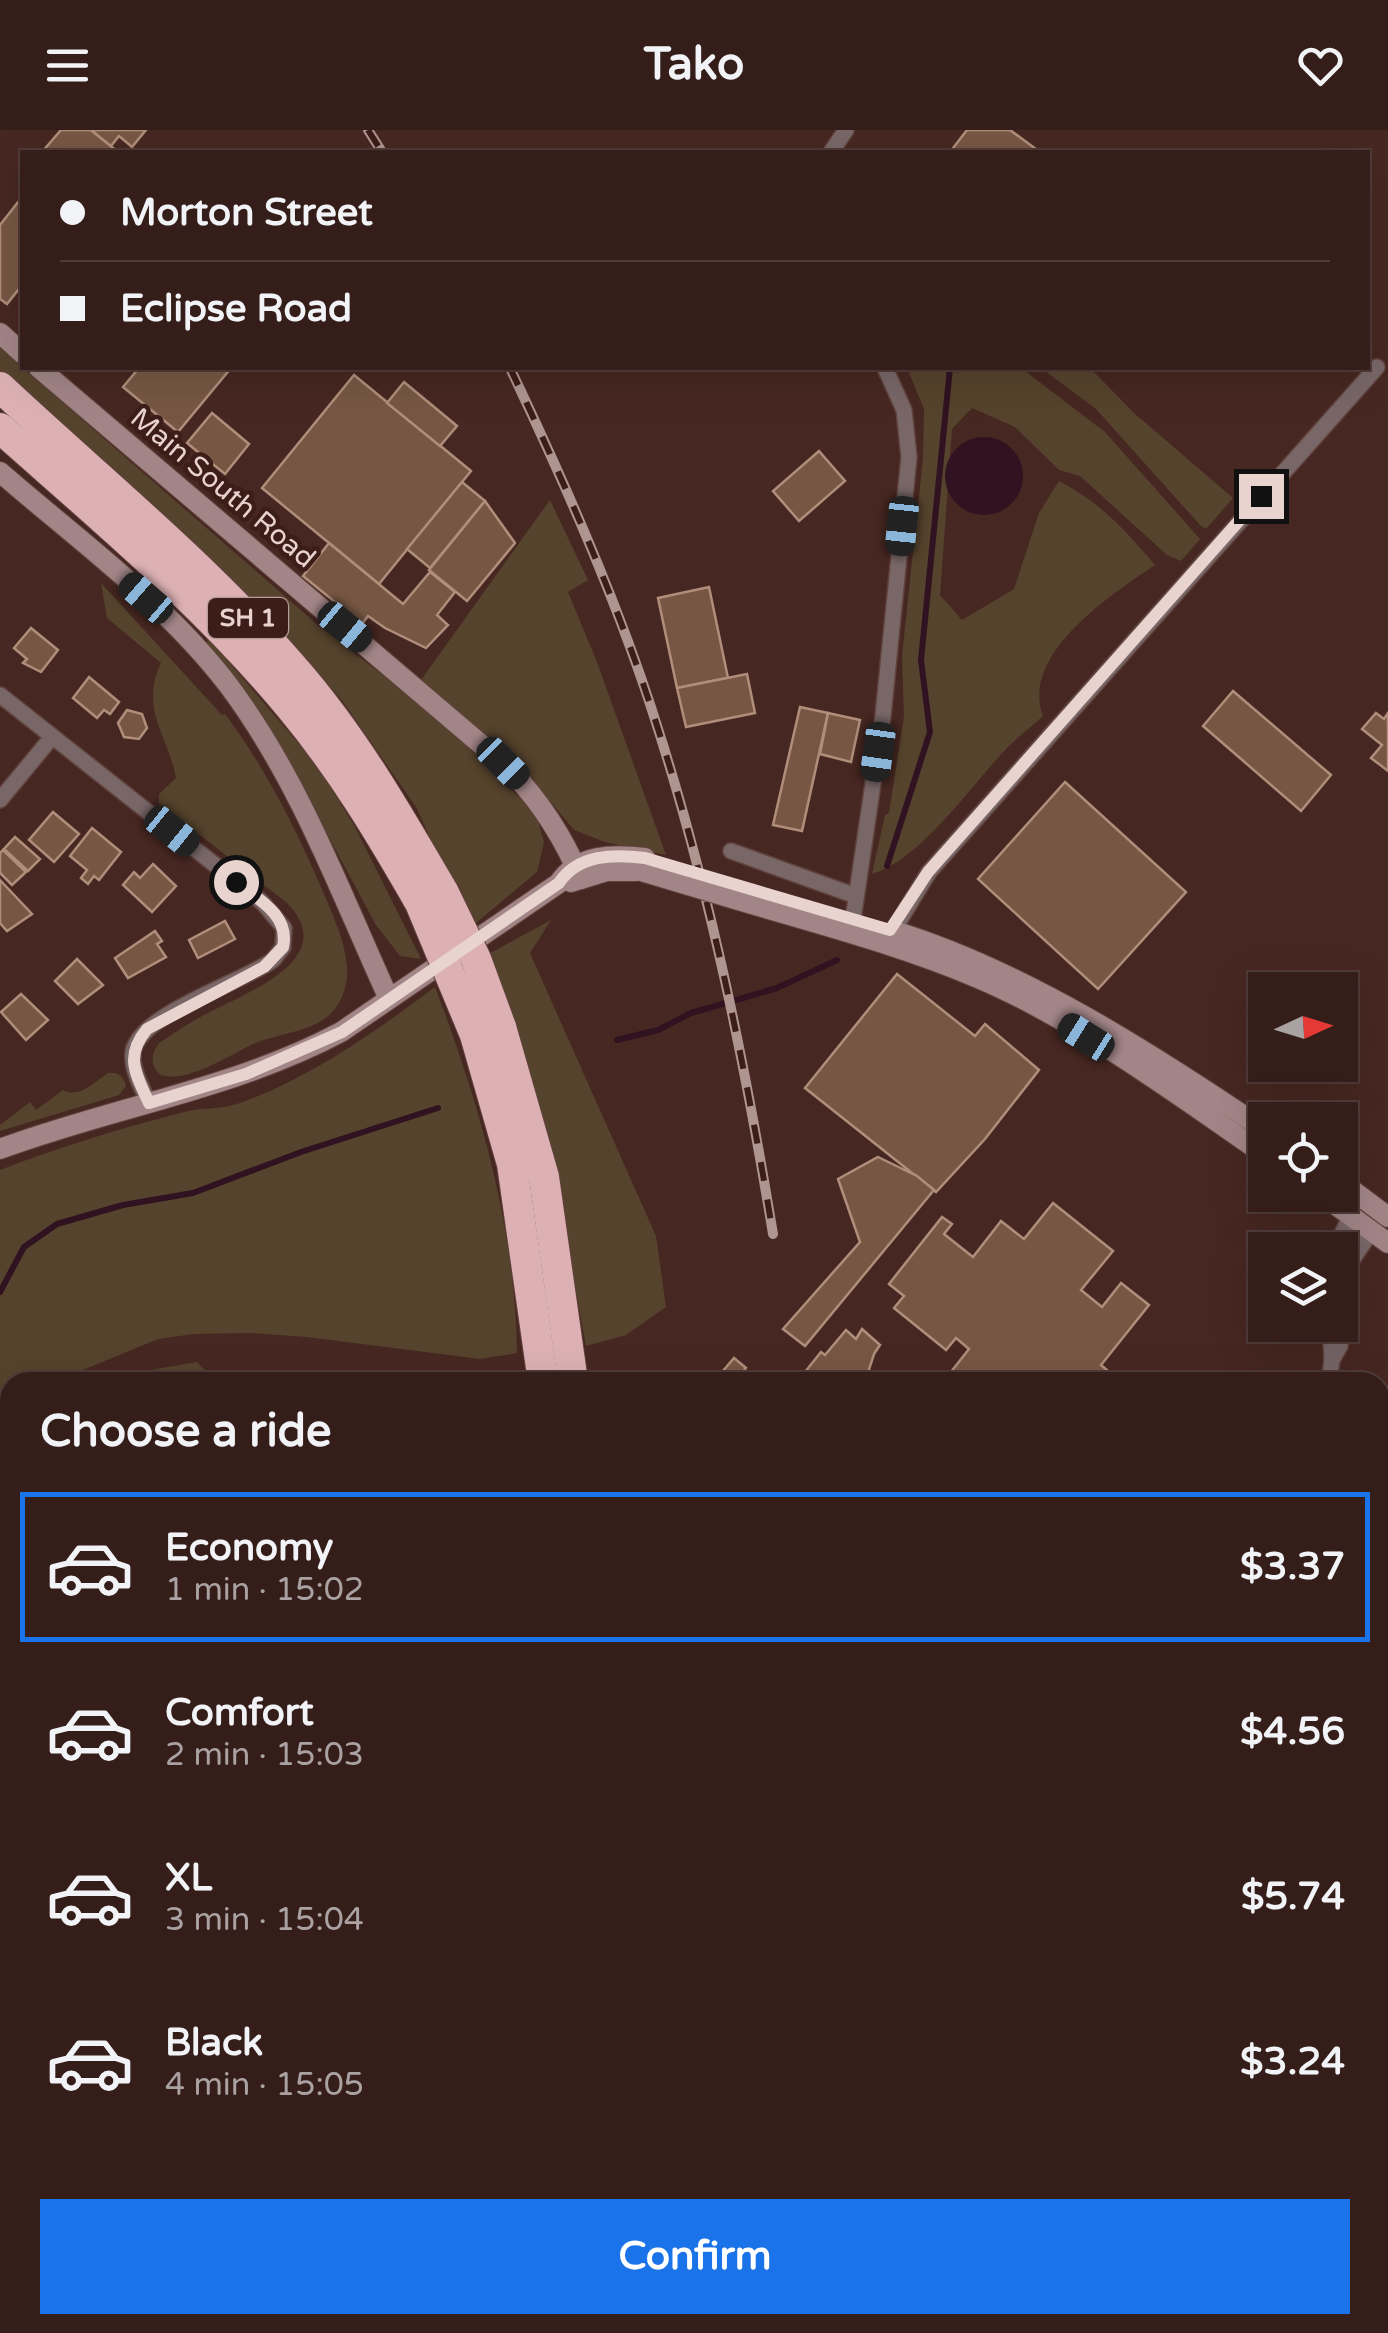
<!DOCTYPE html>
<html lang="en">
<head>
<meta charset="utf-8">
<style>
	body { margin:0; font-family:"Varela Round",sans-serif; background:#402a26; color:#f1f3f6; height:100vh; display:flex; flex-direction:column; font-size:38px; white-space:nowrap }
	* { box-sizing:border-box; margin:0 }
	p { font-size:32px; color:#aaa2a2 }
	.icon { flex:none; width:55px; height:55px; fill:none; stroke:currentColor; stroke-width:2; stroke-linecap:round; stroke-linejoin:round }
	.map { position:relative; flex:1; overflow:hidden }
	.panel { position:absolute; left:0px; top:1242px; width:1390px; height:962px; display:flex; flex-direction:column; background:#351d19; border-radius:30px 30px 0 0; box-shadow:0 10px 40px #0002,0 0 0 2px #4f3b38 }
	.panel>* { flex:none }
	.guide { position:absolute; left:20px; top:20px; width:1350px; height:220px; border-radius:0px; box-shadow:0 10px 40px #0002,0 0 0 2px #4f3b38; display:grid; align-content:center; height:220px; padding:0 40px; background:#351d19 }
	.needle { width:65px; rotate:86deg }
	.buttons { position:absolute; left:1248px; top:842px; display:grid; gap:20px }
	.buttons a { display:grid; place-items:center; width:110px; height:110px; border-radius:0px; background:#351d19; box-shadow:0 10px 40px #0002,0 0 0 2px #4f3b38; font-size:50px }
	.end { position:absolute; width:45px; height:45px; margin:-22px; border:12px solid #e9d3cf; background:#111; box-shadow:0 0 0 5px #111 }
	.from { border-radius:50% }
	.car { position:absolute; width:30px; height:60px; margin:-30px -15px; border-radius:12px; box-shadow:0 0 8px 2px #0007; background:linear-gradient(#222 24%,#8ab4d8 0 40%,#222 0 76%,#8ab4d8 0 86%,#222 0) }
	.guide b { display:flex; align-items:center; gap:35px; height:95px; font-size:38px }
	.guide b+b { border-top:2px solid #4f3b38 }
	.guide i { width:25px; height:25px; background:#f1f3f6 }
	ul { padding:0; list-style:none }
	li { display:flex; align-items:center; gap:30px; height:150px; margin:0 20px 15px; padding:0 20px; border:5px solid transparent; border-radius:0px }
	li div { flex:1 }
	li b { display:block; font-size:38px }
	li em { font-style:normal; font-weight:700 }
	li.selected { border-color:#1a73e8 }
	li>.icon { width:90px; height:90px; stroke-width:1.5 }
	h2 { padding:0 40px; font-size:45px; line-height:120px }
	.button { display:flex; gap:20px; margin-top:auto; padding:20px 40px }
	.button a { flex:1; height:115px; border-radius:0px; background:#1a73e8; color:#fff; font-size:40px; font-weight:700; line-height:115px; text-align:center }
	header { display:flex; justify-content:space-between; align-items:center; height:130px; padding:0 40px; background:#351d19; font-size:45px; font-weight:700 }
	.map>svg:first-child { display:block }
	.green { fill:#56432d }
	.water { fill:#301220 }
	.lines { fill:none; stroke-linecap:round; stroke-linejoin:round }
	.stream { stroke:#301220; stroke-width:6 }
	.building { fill:#775744; stroke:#b08e7b; stroke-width:2.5 }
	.street-casing { stroke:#61433d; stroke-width:18 }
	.secondary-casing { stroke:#61433d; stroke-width:22 }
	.highway-casing { stroke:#61433d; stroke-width:32 }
	.street { stroke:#796768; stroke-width:15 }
	.secondary { stroke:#a28587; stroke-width:20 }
	.highway { stroke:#ddb1b4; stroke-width:30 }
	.rail-casing { stroke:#ae9590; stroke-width:10 }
	.rail { stroke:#3c1d17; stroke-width:6; stroke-dasharray:19; stroke-linecap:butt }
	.secondary-bridge-casing { stroke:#61433d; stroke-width:22; stroke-linecap:butt }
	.highway-bridge-casing { stroke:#61433d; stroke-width:32; stroke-linecap:butt }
	.secondary-bridge { stroke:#a28587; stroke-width:20 }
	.highway-bridge { stroke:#ddb1b4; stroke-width:30 }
	.route { stroke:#e9d3cf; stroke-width:12 }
	.labels { text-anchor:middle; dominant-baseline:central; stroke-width:9; stroke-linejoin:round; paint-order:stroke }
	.shield { fill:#3c1d17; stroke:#b59c98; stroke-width:2.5 }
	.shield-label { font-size:25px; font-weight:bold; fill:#e9d3cf }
	.street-label { font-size:28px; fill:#e9d3cf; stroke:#3c1d17 }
</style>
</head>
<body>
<header><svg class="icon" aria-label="menu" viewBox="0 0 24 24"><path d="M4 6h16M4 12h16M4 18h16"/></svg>Tako<svg class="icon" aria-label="heart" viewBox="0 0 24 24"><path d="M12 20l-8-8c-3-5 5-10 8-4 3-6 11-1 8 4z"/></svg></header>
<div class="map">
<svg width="1388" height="2203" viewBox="0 0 1388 2203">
	<rect width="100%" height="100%" fill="#472721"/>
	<g class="green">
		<path d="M0 211 22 238 55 266 319 496 440 589 536 684 544 712 537 742 471 797 416 677 341 569 272 493 40 282 0 241Z"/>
		<path d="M907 238H1021L1105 302 1200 409 1181 431 1167 425 1080 346 1059 340 1015 297 972 278 952 299 940 465 962 490 1014 459 1039 383 1059 351C1099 371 1127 402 1155 435 1112 464 1020 524 1043 586 1032 596 1019 606 1008 617 971 655 922 729 872 744L885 685 889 683 904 586 902 526 923 328 924 279Z"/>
		<path d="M1041 238H1090L1134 283 1233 368 1206 399 1201 396 1096 279Z"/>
		<path d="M550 370 588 450 568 462 597 532 666 725 605 712 574 700 549 670 421 550Z"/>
		<path d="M101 453 222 585 225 584C267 640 297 701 324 764 334 788 345 811 347 837 348 852 344 868 334 880 317 901 282 903 258 912 232 923 186 956 159 944 150 933 151 924 159 913 177 901 195 889 214 880 251 861 340 827 287 773L159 673V664L176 648C168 604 139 580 161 533L107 488Z"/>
		<path d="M209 509 317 635 355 697 421 829 400 826 376 795 303 659 203 518Z"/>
		<path d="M551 790 530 823 656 1106 666 1177 626 1205 586 1216 549 1014 485 826Z"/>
		<path d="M435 857C480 975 515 1097 517 1223L480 1229 307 1207 249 1203 194 1204 158 1209 54 1252H10L0 1337V1040C59 1017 122 998 184 982 202 977 219 980 237 974 309 949 375 902 435 857Z"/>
		<path d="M108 943C118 942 124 946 126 956L119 965 0 1001V995L30 972 36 980 63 960C80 969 94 952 108 943Z"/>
		<path d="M197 1232 216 1252H116L133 1243Z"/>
	</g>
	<circle class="water" cx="984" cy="346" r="39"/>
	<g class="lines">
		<g class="stream">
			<path d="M887 736 930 602 921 530 950 238"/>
			<path d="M617 910 658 900 691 883 777 858 837 830"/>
			<path d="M0 1162 24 1117 57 1094 123 1075 193 1063 301 1022 438 978"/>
		</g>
	</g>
	<g class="building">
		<path d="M61 0H91L118 22H42Z"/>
		<path d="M91 0H146L132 17 119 6 111 16Z"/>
		<path d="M967 0H1010L1040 22H950Z"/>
		<path d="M22 67V155L7 174 0 169V95Z"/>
		<path d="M139 238H231L178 302 123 257Z"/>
		<path d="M354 245 471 341 379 454 262 358Z"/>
		<path d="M404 252 457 296 440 316 387 273Z"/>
		<path d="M212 283 249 314 225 344 187 313Z"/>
		<path d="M819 321 845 351 799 391 773 361Z"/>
		<path d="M462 352 485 371 430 438 407 419Z"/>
		<path d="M485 371 515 413 467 471 429 440Z"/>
		<path d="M329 413 403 474 430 442 455 462 437 485 448 495 426 518 385 498 368 486 362 494 303 446Z"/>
		<path d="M709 457 728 548 677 558 658 468Z"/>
		<path d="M31 498 58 520 41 542 23 533 27 529 14 518Z"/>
		<path d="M747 544 755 583 686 597 677 558Z"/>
		<path d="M89 547 119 572 110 584 104 580 97 588 73 568Z"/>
		<path d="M1233 561 1331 645 1301 681 1203 596Z"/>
		<path d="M800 577 828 583 802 701 773 695Z"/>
		<path d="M127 580 142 584 147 598 139 609 124 607 118 593Z"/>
		<path d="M828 583 860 590 851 632 820 624Z"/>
		<path d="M1376 583 1384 589 1388 583V641L1371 628 1382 615 1362 599Z"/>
		<path d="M1065 652 1186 762 1098 859 978 749Z"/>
		<path d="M53 682 79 704 54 732 29 710Z"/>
		<path d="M92 698 121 722 99 750 94 746 88 754 81 748 87 740 70 726Z"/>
		<path d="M15 707 40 729 28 741 4 719Z"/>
		<path d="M3 720 26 742 12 755 0 743V723Z"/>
		<path d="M153 734 176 756 152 782 123 755 134 742 140 748Z"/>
		<path d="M0 750 32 784 7 801 0 793Z"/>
		<path d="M225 791 235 809 198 828 189 810Z"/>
		<path d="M155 801 162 811 157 814 166 827 128 848 115 828Z"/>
		<path d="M77 829 103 855 78 874 55 851Z"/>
		<path d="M897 844 975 906 985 894 1039 940 985 1009 936 1062 805 958Z"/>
		<path d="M21 864 48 890 26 910 1 882Z"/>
		<path d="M878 1027 917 1046 934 1060 805 1216 783 1199 860 1112 838 1049Z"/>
		<path d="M1053 1073 1113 1121 1081 1160 1102 1177 1121 1153 1149 1175 1101 1235 1108 1241 1099 1252H1082L1076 1248 1072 1252H943L969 1219 956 1208 946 1220 894 1178 904 1166 889 1154 942 1087 952 1094 944 1104 973 1127 1001 1091 1024 1109Z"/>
		<path d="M862 1199 880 1215 874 1224 865 1252H797L821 1222 825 1225 846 1200 856 1209Z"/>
		<path d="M734 1228 746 1238 737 1249 741 1252H719L717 1248Z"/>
		<path d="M1380 1256 1388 1257V1286L1380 1284Z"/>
		<path d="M1380 1317 1388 1319V1362L1380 1361Z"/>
		<path d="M1388 2066V2094L1380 2097V2069Z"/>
		<path d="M1380 2172 1388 2181V2203H1373L1361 2198 1362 2195H1380Z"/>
	</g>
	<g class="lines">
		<defs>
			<g id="street">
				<path d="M831 22 846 0"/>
				<path d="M0 565 262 772 284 798 283 817 273 830C243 852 139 884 133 922 131 939 142 958 149 973"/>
				<path d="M0 670 52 607"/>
				<path d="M731 721 856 766"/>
				<path d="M851 803 883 586 909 327 904 280 885 238"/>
				<path d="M888 809 929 742 1377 237"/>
				<path d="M1334 1120 1351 1085"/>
				<path d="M1332 1230 1340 1216 1345 1140 1372 1101"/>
				<path d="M1329 1252 1332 1230 1330 1195"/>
				<path d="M1262 2195 1271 2203"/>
			</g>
			<g id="secondary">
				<path d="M0 203 22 223"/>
				<path d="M39 238 503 633C538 667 562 704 581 749"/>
				<path d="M0 342C78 410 166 473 229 556 300 651 340 762 389 869"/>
				<path d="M571 752 607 741H641"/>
				<path d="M738 770C819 794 900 815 978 848 1075 889 1178 965 1265 1025"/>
				<path d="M894 801C1022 840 1154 925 1265 1000"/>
				<path d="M0 1019C113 977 234 959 341 902L559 753C578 724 614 724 645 728"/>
				<path d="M1340 1051 1388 1087"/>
				<path d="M1322 1065 1388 1113"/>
			</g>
			<g id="highway">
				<path d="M0 257C98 349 204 434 292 536 353 605 398 684 444 763"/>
				<path d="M0 298C100 387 205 474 290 577 341 638 381 705 420 773"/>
				<path d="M501 897 544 1047 573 1252"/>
				<path d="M475 905 512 1034 543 1252"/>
				<path d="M0 1856 10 1851"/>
				<path d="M819 2195 832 2203"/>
				<path d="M1141 2195 1152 2203"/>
				<path d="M1188 2195 1200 2203"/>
			</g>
		</defs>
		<use href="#street" class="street-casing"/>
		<use href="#secondary" class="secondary-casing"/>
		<use href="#highway" class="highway-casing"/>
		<use href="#street" class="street"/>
		<use href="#secondary" class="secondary"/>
		<use href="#highway" class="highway"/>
		<defs>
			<g id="rail">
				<path d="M368 0 382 22"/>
				<path d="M510 238C566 356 620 477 659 602 711 766 745 934 773 1104"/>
			</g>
		</defs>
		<use href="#rail" class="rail-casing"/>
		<use href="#rail" class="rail"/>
		<defs>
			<path id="secondary-bridge" d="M641 741 738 770"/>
			<g id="highway-bridge">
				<path d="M444 763 476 829 501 897"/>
				<path d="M420 773 475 905"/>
			</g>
		</defs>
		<use href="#secondary-bridge" class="secondary-bridge-casing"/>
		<use href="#highway-bridge" class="highway-bridge-casing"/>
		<use href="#secondary-bridge" class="secondary-bridge"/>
		<use href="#highway-bridge" class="highway-bridge"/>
	</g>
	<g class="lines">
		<path class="route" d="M236 752C258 769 290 785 283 817L264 837 147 899C124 927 136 944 149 973L246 944 342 902 559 753C578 724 614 724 645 728L890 800 928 742 1261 366"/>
	</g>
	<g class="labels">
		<rect class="shield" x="208" y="468" width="80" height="40" rx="8"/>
		<g class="shield-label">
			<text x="248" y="488">SH 1</text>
		</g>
		<g class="street-label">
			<text transform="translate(223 358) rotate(40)">Main South Road</text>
		</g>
	</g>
</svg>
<div class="buttons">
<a><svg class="needle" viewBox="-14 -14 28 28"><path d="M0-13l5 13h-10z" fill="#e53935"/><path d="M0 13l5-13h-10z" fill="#aaa2a2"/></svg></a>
<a><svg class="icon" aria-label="locate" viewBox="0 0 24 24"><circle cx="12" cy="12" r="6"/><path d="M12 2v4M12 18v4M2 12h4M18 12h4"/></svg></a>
<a><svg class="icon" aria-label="layers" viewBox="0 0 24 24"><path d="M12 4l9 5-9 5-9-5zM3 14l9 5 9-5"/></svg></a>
</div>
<i class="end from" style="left:236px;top:752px"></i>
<i class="end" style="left:1261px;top:366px"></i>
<i class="car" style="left:902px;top:396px;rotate:186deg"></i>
<i class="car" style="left:146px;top:468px;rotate:311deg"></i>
<i class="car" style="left:345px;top:497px;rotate:130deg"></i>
<i class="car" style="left:878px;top:622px;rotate:188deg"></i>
<i class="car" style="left:503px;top:633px;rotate:135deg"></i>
<i class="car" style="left:172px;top:701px;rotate:129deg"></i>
<i class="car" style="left:1086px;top:907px;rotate:302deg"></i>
<div class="guide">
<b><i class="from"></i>Morton Street</b>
<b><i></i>Eclipse Road</b>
</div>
<section class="panel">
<h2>Choose a ride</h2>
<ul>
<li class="selected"><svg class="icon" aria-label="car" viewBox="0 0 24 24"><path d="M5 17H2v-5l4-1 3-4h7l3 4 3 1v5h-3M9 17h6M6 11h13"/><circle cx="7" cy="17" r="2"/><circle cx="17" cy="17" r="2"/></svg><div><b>Economy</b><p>1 min · 15:02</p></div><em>$3.37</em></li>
<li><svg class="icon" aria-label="car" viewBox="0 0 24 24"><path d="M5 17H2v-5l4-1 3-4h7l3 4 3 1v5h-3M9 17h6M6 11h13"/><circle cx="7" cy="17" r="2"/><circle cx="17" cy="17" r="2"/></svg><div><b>Comfort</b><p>2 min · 15:03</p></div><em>$4.56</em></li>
<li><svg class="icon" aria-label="car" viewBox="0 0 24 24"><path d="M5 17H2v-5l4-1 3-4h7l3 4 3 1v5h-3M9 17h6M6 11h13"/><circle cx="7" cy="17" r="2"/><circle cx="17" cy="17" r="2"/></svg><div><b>XL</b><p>3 min · 15:04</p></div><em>$5.74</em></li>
<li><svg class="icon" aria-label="car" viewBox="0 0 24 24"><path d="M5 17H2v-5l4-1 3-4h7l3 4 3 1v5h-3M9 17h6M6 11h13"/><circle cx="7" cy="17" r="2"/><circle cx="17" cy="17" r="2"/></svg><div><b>Black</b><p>4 min · 15:05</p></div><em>$3.24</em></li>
</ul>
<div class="button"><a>Confirm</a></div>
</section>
</div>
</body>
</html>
